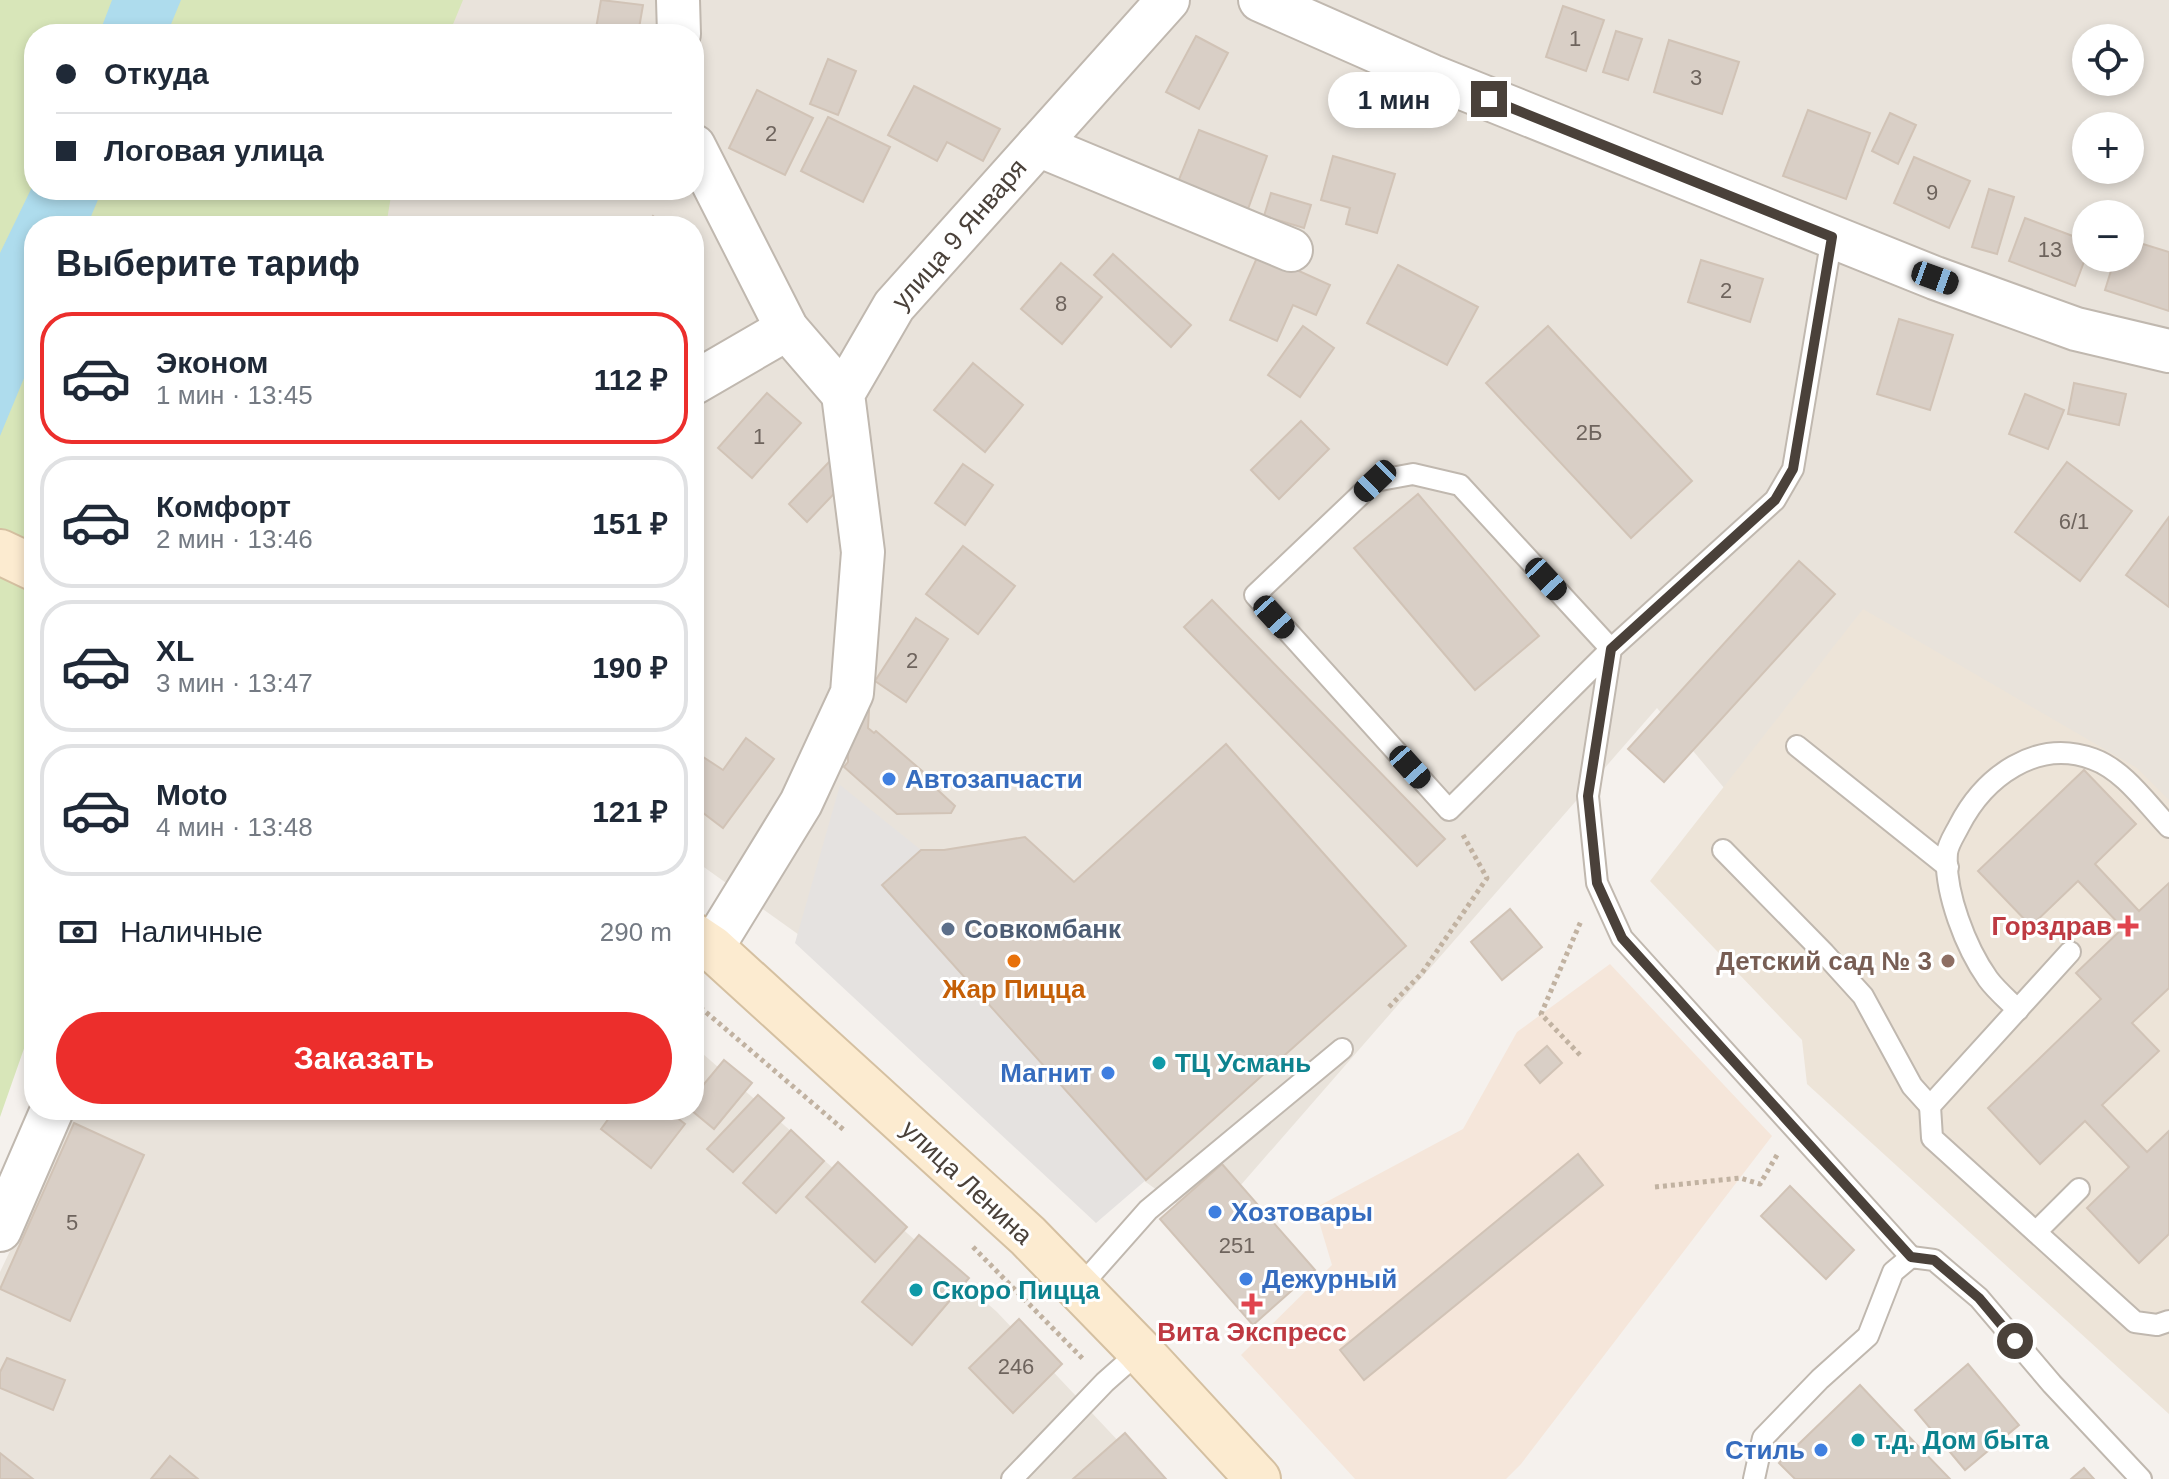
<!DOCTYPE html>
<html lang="ru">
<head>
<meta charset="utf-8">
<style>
	body { margin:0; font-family:Arial,sans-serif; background:#f6f6f7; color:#1f2937; height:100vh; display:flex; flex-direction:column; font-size:30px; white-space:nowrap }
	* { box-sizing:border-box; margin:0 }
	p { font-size:26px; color:#747a83 }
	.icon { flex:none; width:44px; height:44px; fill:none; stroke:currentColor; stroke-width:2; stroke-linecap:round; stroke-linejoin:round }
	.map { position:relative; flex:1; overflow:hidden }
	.side { position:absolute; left:24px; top:216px; width:680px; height:904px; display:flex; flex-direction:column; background:#fff; border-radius:32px; box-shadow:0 4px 12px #0003 }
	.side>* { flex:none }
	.guide { position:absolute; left:24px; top:24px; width:680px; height:176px; border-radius:32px; box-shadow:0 4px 12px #0003; display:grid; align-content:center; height:176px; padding:0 32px; background:#fff }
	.controls { position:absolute; left:2072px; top:24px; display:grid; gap:16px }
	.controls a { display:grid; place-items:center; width:72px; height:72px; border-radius:50%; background:#fff; box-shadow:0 4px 12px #0003; font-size:40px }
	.end { position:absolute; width:36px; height:36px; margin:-18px; border:10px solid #4a413a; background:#fff; box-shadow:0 0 0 4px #fff }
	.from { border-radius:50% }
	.bubble { position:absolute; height:56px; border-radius:28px; background:#fff; box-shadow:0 4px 12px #0003; font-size:26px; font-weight:800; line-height:56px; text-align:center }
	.car { position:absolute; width:24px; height:48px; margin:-24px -12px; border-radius:10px; box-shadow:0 0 6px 2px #0007; background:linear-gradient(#222 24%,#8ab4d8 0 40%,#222 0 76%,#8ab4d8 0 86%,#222 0) }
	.guide b { display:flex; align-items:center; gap:28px; height:76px; font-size:30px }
	.guide b+b { border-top:2px solid #e0e1e3 }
	.guide i { width:20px; height:20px; background:#1f2937 }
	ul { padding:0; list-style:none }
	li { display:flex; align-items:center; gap:24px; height:132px; margin:0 16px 12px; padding:0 16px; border:4px solid #e0e1e3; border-radius:32px }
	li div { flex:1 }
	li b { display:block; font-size:30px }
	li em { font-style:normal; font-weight:800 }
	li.on { border-color:#ec2e2c }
	li>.icon { width:72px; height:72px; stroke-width:1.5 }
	h2 { padding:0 32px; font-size:36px; line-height:96px }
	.pay { display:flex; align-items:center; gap:20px; height:88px; padding:0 32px; font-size:30px }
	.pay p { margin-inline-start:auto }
	.primary-button { display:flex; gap:16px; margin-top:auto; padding:16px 32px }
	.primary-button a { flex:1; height:92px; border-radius:48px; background:#ec2e2c; color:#fff; font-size:32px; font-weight:800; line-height:92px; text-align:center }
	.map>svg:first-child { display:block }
	.residential { fill:#e9e3db; fill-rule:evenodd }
	.commercial { fill:#f5e6da }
	.education { fill:#ede4d8 }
	.green { fill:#d8e6b9 }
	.parking { fill:#e5e2e0 }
	.water { fill:#aedced }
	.building { fill:#d9cfc6; stroke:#d1c3b6; stroke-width:2 }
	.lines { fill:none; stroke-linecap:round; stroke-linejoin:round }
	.lane-casing { stroke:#c0b8af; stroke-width:24 }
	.street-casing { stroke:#c0b8af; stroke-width:46 }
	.secondary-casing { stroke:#d5c0a1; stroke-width:48 }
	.path { stroke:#c1b2a1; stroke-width:5; stroke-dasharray:4 4; stroke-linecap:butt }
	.lane { stroke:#fff; stroke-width:20 }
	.street { stroke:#fff; stroke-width:42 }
	.secondary { stroke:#fcebd0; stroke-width:44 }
	.route { stroke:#4a413a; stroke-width:10 }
	.shop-dot { fill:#3f7fe0; stroke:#fff; stroke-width:3 }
	.health-dot { fill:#e0444e; stroke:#fff; stroke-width:3 }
	.service-dot { fill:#5c6f8a; stroke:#fff; stroke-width:3 }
	.food-dot { fill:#e8710a; stroke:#fff; stroke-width:3 }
	.education-dot { fill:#8d6e63; stroke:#fff; stroke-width:3 }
	.culture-dot { fill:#0f9aa8; stroke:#fff; stroke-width:3 }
	.labels { text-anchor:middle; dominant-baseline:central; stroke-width:6; stroke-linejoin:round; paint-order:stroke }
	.number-label { font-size:22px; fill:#6e645d }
	.street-label { font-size:26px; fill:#4a413a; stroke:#fff }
	.shop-label { font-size:26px; font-weight:bold; fill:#366cbe; stroke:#fff; text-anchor:start }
	.health-label { font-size:26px; font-weight:bold; fill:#be3a42; stroke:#fff; text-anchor:end }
	.service-label { font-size:26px; font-weight:bold; fill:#4e5e75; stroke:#fff; text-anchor:start }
	.education-label { font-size:26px; font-weight:bold; fill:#785e54; stroke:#fff; text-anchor:end }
	.food-label { font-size:26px; font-weight:bold; fill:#c56008; stroke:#fff }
	.culture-label { font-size:26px; font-weight:bold; fill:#0d838f; stroke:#fff; text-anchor:start }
</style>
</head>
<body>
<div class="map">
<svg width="2169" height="1479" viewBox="0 0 2169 1479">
	<rect width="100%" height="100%" fill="#f5f1ed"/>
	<g class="residential">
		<path d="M419 0H2169V1318L1657 708 1206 1225 694 860V226H367L376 190H694V34H411ZM2086 38H2130V82H2086ZM2086 126H2130V170H2086ZM2086 214H2130V258H2086Z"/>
		<path d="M694 1046 997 1312 1154 1479H0V1272L77 1110H694Z"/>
	</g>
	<path class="commercial" d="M1610 964 1772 1136 1521 1464 1506 1479H1355L1241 1355 1332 1265 1315 1208 1463 1129 1517 1032Z"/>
	<path class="education" d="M1863 609 2137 768 2169 800V1414L1807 1084 1802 1040 1650 881Z"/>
	<path class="green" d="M0 0H463L449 34H34V190H392L386 226H34V1020L0 1117Z"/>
	<path class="parking" d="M840 785 921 850 883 885 1146 1180 1096 1223 795 943Z"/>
	<g class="water">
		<path d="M112 0H181L167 34H99Z"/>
		<path d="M34 183V190H102L87 226H34V354L0 436V253Z"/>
	</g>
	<g class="building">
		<path d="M601 0 643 5 638 34H595Z"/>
		<path d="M1563 6 1604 20 1586 71 1546 57Z"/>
		<path d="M1616 31 1642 39 1628 80 1603 72Z"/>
		<path d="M1196 36 1228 53 1199 109 1166 92Z"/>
		<path d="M1669 40 1739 62 1722 114 1654 92Z"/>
		<path d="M828 59 856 71 838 115 810 104Z"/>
		<path d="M914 86 1000 129 983 161 947 142 937 161 888 135Z"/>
		<path d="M757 90 813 118 785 175 729 148Z"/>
		<path d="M1808 110 1870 133 1846 199 1783 176Z"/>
		<path d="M1890 113 1916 125 1898 164 1872 151Z"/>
		<path d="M828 117 890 147 863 202 801 171Z"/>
		<path d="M1199 130 1267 156 1248 209 1178 182Z"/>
		<path d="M1333 156 1395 174 1377 233 1346 224 1350 208 1321 200Z"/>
		<path d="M1914 157 1970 181 1949 228 1894 203Z"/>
		<path d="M1989 189 2014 197 1997 254 1972 247Z"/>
		<path d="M1271 193 1311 205 1304 228 1264 216Z"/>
		<path d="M653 216 666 226H645Z"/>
		<path d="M2025 218 2086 241V256L2075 286 2009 261Z"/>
		<path d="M2130 240 2169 252V311L2105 290 2115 258H2130Z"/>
		<path d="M1259 253 1330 285 1316 315 1293 305 1277 341 1230 320Z"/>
		<path d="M1113 254 1191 325 1171 347 1094 275Z"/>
		<path d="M1701 260 1763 279 1750 322 1688 302Z"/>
		<path d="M1061 263 1102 297 1062 344 1021 309Z"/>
		<path d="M1398 265 1478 307 1447 365 1367 323Z"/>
		<path d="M1899 319 1953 335 1930 410 1877 394Z"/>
		<path d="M1303 326 1334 348 1300 397 1268 375Z"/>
		<path d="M1548 326 1692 481 1631 538 1486 383Z"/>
		<path d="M973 363 1023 405 985 452 934 410Z"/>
		<path d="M2074 383 2126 394 2119 425 2068 414Z"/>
		<path d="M767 393 801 423 752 478 718 448Z"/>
		<path d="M2025 394 2064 410 2048 449 2009 434Z"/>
		<path d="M1301 421 1329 449 1279 499 1251 470Z"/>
		<path d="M830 461 848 479 807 522 789 504Z"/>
		<path d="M2067 462 2132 511 2080 581 2015 532Z"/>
		<path d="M963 464 993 485 965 525 935 503Z"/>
		<path d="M1418 494 1539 636 1475 690 1354 548Z"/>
		<path d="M2169 517V607L2126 575Z"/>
		<path d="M963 546 1015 586 978 634 926 594Z"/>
		<path d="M1799 561 1835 594 1664 782 1628 749Z"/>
		<path d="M1212 600 1445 839 1417 866 1184 627Z"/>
		<path d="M916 618 948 639 906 702 875 681Z"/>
		<path d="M859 704 869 710 868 728 874 733 876 731 929 777 927 780 955 806 951 813 897 814 844 767 848 762V751Z"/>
		<path d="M746 738 774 759 723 828 694 806V751L723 770Z"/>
		<path d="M1226 744 1406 946 1146 1180 882 885 921 850H944L1025 837 1074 882Z"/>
		<path d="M2084 770 2136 824 2095 864 2139 911 2169 883V988L2132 1023 2159 1051 2102 1105 2147 1152 2169 1131V1234L2139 1263 2087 1208 2129 1167 2085 1121 2040 1164 1988 1108 2101 999 2076 973 2123 928 2078 881 2031 926 1978 871Z"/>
		<path d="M1510 909 1542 947 1502 980 1471 942Z"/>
		<path d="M1547 1046 1562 1063 1540 1083 1525 1065Z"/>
		<path d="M724 1060 752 1083 714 1129 691 1110H694V1096Z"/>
		<path d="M758 1095 784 1118 733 1172 707 1149Z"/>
		<path d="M615 1110H667L685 1124 651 1168 601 1129Z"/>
		<path d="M74 1123 144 1155 70 1321 0 1289Z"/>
		<path d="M791 1130 824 1161 776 1213 743 1183Z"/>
		<path d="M1578 1154 1603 1185 1364 1380 1340 1350Z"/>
		<path d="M838 1162 907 1227 875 1262 806 1197Z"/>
		<path d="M1222 1164 1315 1270 1253 1325 1160 1219Z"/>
		<path d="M1790 1186 1854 1250 1826 1279 1761 1216Z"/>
		<path d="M919 1235 969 1278 912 1345 862 1302Z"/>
		<path d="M1019 1319 1062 1364 1013 1413 969 1368Z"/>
		<path d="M7 1358 65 1380 53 1410 0 1388V1372Z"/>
		<path d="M1968 1364 2019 1425 1965 1470 1915 1410Z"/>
		<path d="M1860 1385 1890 1417 1950 1479H1795L1779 1463Z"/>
		<path d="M1125 1433 1166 1479H1073Z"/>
		<path d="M0 1453 33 1479H0Z"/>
		<path d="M170 1456 198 1479H151Z"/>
		<path d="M2084 1468 2094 1479H2071Z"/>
	</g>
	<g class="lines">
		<defs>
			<g id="lane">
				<path d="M1832 237 1793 469 1775 500 1611 649 1449 810 1255 595 1375 481 1413 474 1460 485 1611 649 1588 796 1597 883 1622 938 1911 1257"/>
				<path d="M1797 746 1948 867"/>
				<path d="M1723 850 1824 953 1863 996 1912 1086 1930 1106"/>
				<path d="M2070 952 1930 1106 1932 1138 2135 1322 2157 1325 2169 1321"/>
				<path d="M2018 1010C2008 1000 1996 990 1988 979 1966 948 1944 892 1947 853 1948 844 1955 834 1959 826 1984 777 2036 738 2093 759 2124 770 2147 804 2169 827"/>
				<path d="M2036 1232 2079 1189"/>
				<path d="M1079 1288 1148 1210 1342 1049"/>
				<path d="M1012 1479 1105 1382 1140 1351"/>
				<path d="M1754 1479 1763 1438 1820 1379 1868 1336 1893 1272 1911 1257 1934 1260 1979 1298 2052 1384 2141 1479"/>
			</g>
			<g id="street">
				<path d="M678 0 679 34"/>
				<path d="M1260 0 1432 76 1935 278 2076 329 2169 351"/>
				<path d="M1038 145 1291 250"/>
				<path d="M694 146 787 329 843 394"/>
				<path d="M694 383 787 329"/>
				<path d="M712 948 801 803 852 693 863 552 843 394 894 306 1168 0"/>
				<path d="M0 1230 52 1110"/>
			</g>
			<g id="secondary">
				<path d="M0 552 34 568"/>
				<path d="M694 936 712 948 1028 1236 1140 1351 1258 1479"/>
			</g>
		</defs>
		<use href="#lane" class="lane-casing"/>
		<use href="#street" class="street-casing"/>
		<use href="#secondary" class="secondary-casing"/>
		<g class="path">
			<path d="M694 1002 844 1130"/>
			<path d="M1389 1007 1422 973 1487 878 1463 835"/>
			<path d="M1580 1055 1541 1014 1581 921"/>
			<path d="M1655 1187 1740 1178 1760 1184 1777 1155"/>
			<path d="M973 1247 1084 1360"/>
		</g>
		<use href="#lane" class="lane"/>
		<use href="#street" class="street"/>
		<use href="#secondary" class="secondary"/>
	</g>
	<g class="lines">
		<path class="route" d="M1489 99 1832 237 1793 469 1775 500 1611 649 1588 796 1597 883 1622 938 1911 1257 1934 1260 1979 1298 2015 1341"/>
	</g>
	<g class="shop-dot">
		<circle cx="889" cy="779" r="8"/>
		<circle cx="1108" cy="1073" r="8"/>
		<circle cx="1215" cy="1212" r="8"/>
		<circle cx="1246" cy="1279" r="8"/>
		<circle cx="1821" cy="1450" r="8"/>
	</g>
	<g class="health-dot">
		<path d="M2124 914h8v8h8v8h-8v8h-8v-8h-8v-8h8z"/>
		<path d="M1248 1292h8v8h8v8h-8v8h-8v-8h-8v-8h8z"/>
	</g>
	<circle class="service-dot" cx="948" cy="929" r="8"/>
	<circle class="food-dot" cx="1014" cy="961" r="8"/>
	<circle class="education-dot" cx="1948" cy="961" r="8"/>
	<g class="culture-dot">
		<circle cx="1159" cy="1063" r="8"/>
		<circle cx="916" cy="1290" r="8"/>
		<circle cx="1858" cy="1440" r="8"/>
	</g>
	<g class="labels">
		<g class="number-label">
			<text x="1575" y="38">1</text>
			<text x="1696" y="77">3</text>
			<text x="771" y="133">2</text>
			<text x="1932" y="192">9</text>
			<text x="2050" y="249">13</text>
			<text x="1726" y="290">2</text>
			<text x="1061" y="303">8</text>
			<text x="1589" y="432">2Б</text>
			<text x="759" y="436">1</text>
			<text x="2074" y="521">6/1</text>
			<text x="912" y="660">2</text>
			<text x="72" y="1222">5</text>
			<text x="1237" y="1245">251</text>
			<text x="1016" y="1366">246</text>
		</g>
		<g class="street-label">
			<text transform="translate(959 234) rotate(-49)">улица 9 Января</text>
			<text transform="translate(967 1182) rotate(43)">улица Ленина</text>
		</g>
		<g class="shop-label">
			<text x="905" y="779">Автозапчасти</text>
			<text x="1092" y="1073" text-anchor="end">Магнит</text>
			<text x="1231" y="1212">Хозтовары</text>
			<text x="1262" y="1279">Дежурный</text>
			<text x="1805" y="1450" text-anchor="end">Стиль</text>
		</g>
		<g class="health-label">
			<text x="2112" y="926">Горздрав</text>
			<text x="1252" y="1332" text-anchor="middle">Вита Экспресс</text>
		</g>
		<g class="service-label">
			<text x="964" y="929">Совкомбанк</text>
		</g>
		<g class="education-label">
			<text x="1932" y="961">Детский сад № 3</text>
		</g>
		<g class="food-label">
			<text x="1014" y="989">Жар Пицца</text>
		</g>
		<g class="culture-label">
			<text x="1175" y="1063">ТЦ Усмань</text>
			<text x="932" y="1290">Скоро Пицца</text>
			<text x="1874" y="1440">т.д. Дом быта</text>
		</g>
	</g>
</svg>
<div class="controls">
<a><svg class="icon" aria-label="locate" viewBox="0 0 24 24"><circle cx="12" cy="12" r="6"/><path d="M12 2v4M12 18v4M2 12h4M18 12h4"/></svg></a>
<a>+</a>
<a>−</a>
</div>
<i class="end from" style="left:2015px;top:1341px"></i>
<i class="end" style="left:1489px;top:99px"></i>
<div class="bubble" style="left:1328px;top:72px;width:132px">1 мин</div>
<i class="car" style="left:1935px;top:278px;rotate:110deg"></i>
<i class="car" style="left:1375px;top:481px;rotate:226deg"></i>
<i class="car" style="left:1546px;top:579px;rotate:137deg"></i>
<i class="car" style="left:1274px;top:617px;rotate:138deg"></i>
<i class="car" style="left:1410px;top:767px;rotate:138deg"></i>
<div class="guide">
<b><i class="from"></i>Откуда</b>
<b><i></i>Логовая улица</b>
</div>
<section class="side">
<h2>Выберите тариф</h2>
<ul>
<li class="on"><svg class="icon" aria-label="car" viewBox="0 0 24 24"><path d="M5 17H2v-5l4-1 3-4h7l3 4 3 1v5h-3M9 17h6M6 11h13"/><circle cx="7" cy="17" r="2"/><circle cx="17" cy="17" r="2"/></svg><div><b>Эконом</b><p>1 мин · 13:45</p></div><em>112 ₽</em></li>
<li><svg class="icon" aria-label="car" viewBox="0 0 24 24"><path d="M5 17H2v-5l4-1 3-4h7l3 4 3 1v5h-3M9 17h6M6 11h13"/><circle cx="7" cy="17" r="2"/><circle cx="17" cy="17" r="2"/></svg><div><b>Комфорт</b><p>2 мин · 13:46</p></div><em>151 ₽</em></li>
<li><svg class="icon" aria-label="car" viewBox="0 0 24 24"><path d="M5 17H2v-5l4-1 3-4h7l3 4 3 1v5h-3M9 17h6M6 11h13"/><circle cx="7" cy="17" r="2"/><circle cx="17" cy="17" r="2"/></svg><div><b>XL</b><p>3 мин · 13:47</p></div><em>190 ₽</em></li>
<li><svg class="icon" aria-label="car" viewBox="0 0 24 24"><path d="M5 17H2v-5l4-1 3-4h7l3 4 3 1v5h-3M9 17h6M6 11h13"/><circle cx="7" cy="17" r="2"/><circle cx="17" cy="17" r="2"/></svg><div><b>Moto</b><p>4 мин · 13:48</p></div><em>121 ₽</em></li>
</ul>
<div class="pay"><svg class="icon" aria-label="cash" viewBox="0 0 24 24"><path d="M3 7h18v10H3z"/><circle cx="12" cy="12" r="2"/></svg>Наличные<p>290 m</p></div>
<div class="primary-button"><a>Заказать</a></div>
</section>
</div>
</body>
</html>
